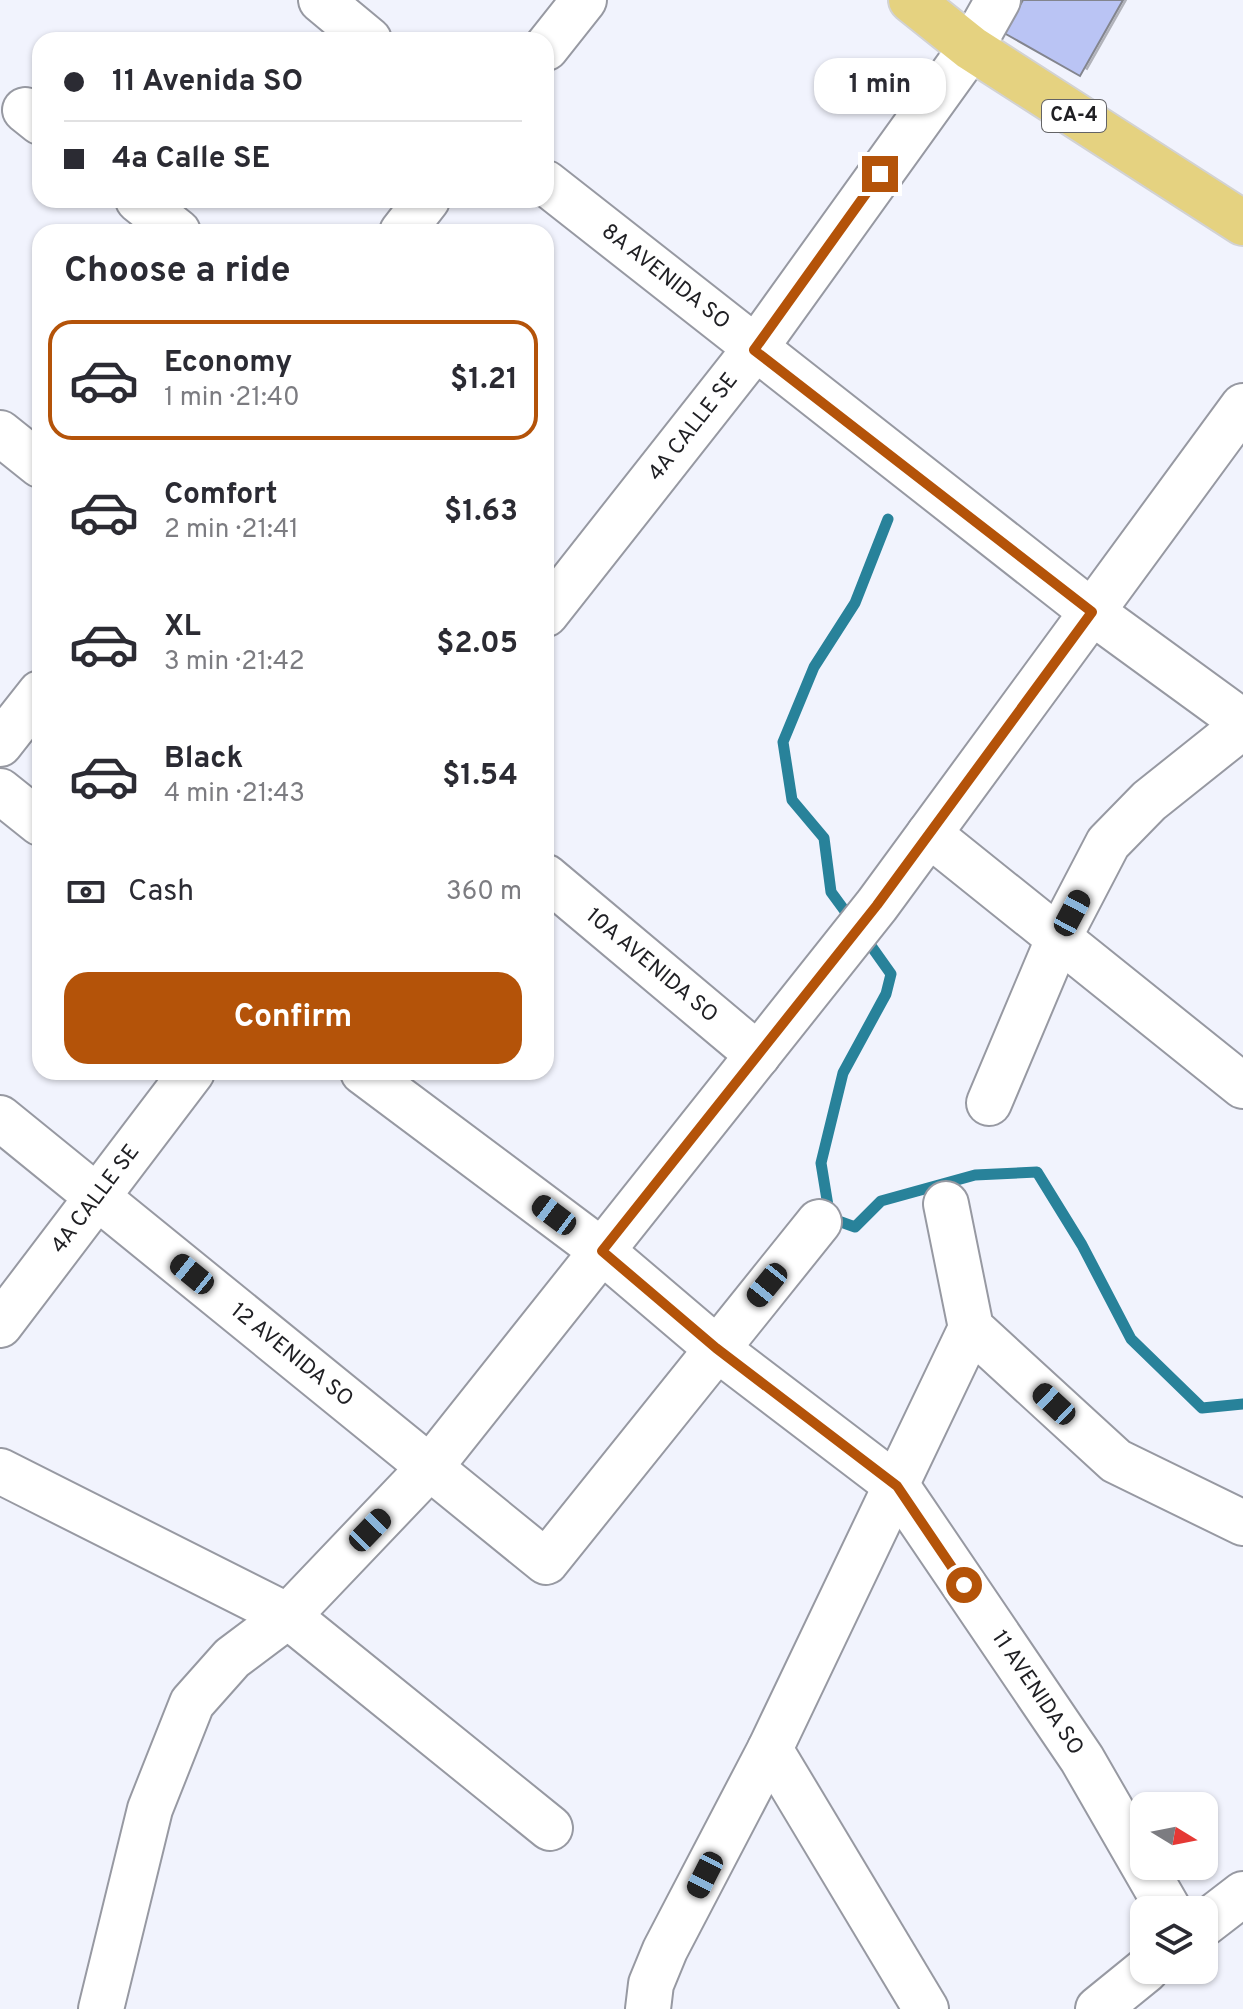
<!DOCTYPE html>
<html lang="en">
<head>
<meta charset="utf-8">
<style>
	body { margin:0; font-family:Overpass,sans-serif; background:#f7f7f7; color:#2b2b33; height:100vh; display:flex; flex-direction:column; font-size:30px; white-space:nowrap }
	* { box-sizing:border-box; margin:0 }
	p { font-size:26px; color:#7c7c81 }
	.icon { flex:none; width:44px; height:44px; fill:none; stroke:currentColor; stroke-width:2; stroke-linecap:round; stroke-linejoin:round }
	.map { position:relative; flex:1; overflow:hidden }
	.side { position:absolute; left:32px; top:224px; width:522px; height:856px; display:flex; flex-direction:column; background:#fff; border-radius:24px; box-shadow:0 2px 6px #0004 }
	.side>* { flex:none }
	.top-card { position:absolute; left:32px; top:32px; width:522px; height:176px; border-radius:24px; box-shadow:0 2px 6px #0004; display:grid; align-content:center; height:176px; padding:0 32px; background:#fff }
	.needle { width:52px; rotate:100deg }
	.fabs { position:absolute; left:1130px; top:1792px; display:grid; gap:16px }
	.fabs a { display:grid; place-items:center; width:88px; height:88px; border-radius:16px; background:#fff; box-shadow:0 2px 6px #0004; font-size:40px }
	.end { position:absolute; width:36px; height:36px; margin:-18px; border:10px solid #b45309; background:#fff; box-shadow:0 0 0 4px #fff }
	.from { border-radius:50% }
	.bubble { position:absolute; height:56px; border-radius:24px; background:#fff; box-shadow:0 2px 6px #0004; font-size:26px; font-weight:700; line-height:56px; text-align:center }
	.car { position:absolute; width:24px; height:48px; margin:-24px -12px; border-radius:10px; box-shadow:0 0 6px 2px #0007; background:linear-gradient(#222 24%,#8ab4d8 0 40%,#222 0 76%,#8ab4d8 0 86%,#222 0) }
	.top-card b { display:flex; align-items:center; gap:28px; height:76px; font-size:30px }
	.top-card b+b { border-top:2px solid #e1e1e2 }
	.top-card i { width:20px; height:20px; background:#2b2b33 }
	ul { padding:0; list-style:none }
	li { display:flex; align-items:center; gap:24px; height:120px; margin:0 16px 12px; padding:0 16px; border:4px solid transparent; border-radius:24px }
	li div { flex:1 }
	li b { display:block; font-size:30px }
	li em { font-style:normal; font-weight:700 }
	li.selected { border-color:#b45309 }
	li>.icon { width:72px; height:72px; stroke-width:1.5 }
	h2 { padding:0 32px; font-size:36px; line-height:96px }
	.pay { display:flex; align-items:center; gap:20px; height:88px; padding:0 32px; font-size:30px }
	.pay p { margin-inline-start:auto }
	.button { display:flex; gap:16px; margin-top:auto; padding:16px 32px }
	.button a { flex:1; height:92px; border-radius:24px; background:#b45309; color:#fff; font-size:32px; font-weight:700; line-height:92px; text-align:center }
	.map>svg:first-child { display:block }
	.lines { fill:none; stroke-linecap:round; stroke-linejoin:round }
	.stream { stroke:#28829a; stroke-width:11 }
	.building { fill:#bac4f4; stroke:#83858e; stroke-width:2; filter:url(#shadow) }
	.minor-casing { stroke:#9799a2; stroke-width:48 }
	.major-casing { stroke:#d2d2d3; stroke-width:48 }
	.minor { stroke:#fff; stroke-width:44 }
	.major { stroke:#e5d280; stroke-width:44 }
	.route { stroke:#b45309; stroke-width:10 }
	.labels { text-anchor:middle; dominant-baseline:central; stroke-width:6; stroke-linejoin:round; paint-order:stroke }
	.shield { fill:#fff; stroke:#636366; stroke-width:2 }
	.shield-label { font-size:20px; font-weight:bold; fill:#202024 }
	.street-label { font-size:22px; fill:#202024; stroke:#fff }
</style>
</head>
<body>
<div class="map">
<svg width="1243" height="2009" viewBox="0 0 1243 2009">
	<defs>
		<filter id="shadow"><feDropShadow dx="7" dy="-7" stdDeviation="0" flood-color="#0004"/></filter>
	</defs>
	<rect width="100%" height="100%" fill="#f1f3fd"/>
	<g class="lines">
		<g class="stream">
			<path d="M853 922 831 892 824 838 792 800 783 742 814 667 855 603 888 519"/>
			<path d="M864 936 891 974 886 994 843 1073 821 1163 830 1218 855 1227 881 1201 975 1175 1037 1172 1082 1245 1131 1339 1202 1408 1243 1404"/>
		</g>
	</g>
	<path class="building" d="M1023 0H1123L1080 76 1004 33Z"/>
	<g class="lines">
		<defs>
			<g id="minor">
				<path d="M321 0 369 40"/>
				<path d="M546 48 584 0"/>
				<path d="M25 110 40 122"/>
				<path id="s1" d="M546 183 1092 612 1243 722"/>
				<path d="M138 200 178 232"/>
				<path d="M402 232 427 200"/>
				<path d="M0 433 40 465"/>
				<path id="s2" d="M546 614 754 350 971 48 998 0"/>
				<path d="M0 744 40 693"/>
				<path d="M0 791 40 823"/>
				<path d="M929 834 1243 1086"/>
				<path id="s3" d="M546 877 758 1055"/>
				<path id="s4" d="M363 1072 602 1251 716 1348 897 1486 1082 1759 1169 1910"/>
				<path d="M989 1103 1059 937 1108 843 1149 801 1243 726"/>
				<path id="s5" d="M0 1118 546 1562 819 1222"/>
				<path d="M946 1204 971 1328 1116 1461 1243 1523"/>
				<path id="s6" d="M0 1325 192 1072"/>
				<path d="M0 1471 288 1616 550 1828"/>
				<path d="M770 1749 926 2009"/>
				<path d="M1204 1924 1243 1894"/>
				<path d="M101 2009 150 1809 192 1703 232 1658 288 1616 431 1466 877 905 1243 406"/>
				<path d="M648 2009 651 1984 665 1950 770 1749 971 1328"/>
				<path d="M1098 2009 1146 1970"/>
			</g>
			<path id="major" d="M911 0 971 48 1243 223"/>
		</defs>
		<use href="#minor" class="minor-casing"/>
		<use href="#major" class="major-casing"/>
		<use href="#minor" class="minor"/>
		<use href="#major" class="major"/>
	</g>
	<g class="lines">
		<path class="route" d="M880 174 754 350 1092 612 877 905 602 1251 716 1348 897 1486 964 1585"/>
	</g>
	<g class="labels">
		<rect class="shield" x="1042" y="100" width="64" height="32" rx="6"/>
		<g class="shield-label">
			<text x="1074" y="116">CA-4</text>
		</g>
		<g class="street-label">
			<text stroke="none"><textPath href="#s1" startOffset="152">8A AVENIDA SO</textPath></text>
			<text stroke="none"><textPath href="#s2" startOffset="238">4A CALLE SE</textPath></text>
			<text stroke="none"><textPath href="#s3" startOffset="138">10A AVENIDA SO</textPath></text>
			<text stroke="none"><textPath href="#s6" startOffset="158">4A CALLE SE</textPath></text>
			<text stroke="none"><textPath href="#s5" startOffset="376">12 AVENIDA SO</textPath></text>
			<text stroke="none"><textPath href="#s4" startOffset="926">11 AVENIDA SO</textPath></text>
		</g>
	</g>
</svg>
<div class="fabs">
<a><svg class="needle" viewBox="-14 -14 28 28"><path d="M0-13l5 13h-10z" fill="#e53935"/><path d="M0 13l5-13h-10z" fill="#7c7c81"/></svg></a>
<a><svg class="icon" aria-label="layers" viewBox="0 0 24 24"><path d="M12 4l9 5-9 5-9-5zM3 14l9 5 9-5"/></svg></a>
</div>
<i class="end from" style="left:964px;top:1585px"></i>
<i class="end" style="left:880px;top:174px"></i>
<div class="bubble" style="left:814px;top:58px;width:132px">1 min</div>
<i class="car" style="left:1072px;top:913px;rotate:28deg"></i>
<i class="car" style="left:554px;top:1215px;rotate:307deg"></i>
<i class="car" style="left:192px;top:1274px;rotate:309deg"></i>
<i class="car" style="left:767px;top:1285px;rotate:219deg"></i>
<i class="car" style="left:1054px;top:1404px;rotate:313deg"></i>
<i class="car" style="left:370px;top:1530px;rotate:44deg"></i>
<i class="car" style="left:705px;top:1875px;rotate:207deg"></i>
<div class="top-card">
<b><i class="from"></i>11 Avenida SO</b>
<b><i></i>4a Calle SE</b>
</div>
<section class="side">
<h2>Choose a ride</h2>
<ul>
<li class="selected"><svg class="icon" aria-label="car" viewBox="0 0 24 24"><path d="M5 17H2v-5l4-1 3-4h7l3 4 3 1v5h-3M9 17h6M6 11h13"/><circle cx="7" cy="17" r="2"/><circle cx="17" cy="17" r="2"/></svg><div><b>Economy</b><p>1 min · 21:40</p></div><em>$1.21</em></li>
<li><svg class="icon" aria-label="car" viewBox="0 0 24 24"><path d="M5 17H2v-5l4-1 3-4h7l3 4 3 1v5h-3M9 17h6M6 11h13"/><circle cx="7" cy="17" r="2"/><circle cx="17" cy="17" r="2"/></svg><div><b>Comfort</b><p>2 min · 21:41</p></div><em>$1.63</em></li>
<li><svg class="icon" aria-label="car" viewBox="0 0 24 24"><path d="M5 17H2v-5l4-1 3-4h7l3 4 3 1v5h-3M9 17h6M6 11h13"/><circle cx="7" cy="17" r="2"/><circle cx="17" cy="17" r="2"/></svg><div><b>XL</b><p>3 min · 21:42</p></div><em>$2.05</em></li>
<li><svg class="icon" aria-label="car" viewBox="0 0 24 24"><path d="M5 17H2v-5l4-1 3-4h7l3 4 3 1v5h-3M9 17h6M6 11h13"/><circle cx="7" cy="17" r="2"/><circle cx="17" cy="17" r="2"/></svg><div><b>Black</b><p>4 min · 21:43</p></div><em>$1.54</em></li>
</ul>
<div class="pay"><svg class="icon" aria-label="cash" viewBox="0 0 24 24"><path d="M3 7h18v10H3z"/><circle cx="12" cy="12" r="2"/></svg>Cash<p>360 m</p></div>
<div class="button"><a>Confirm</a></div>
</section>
</div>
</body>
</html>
